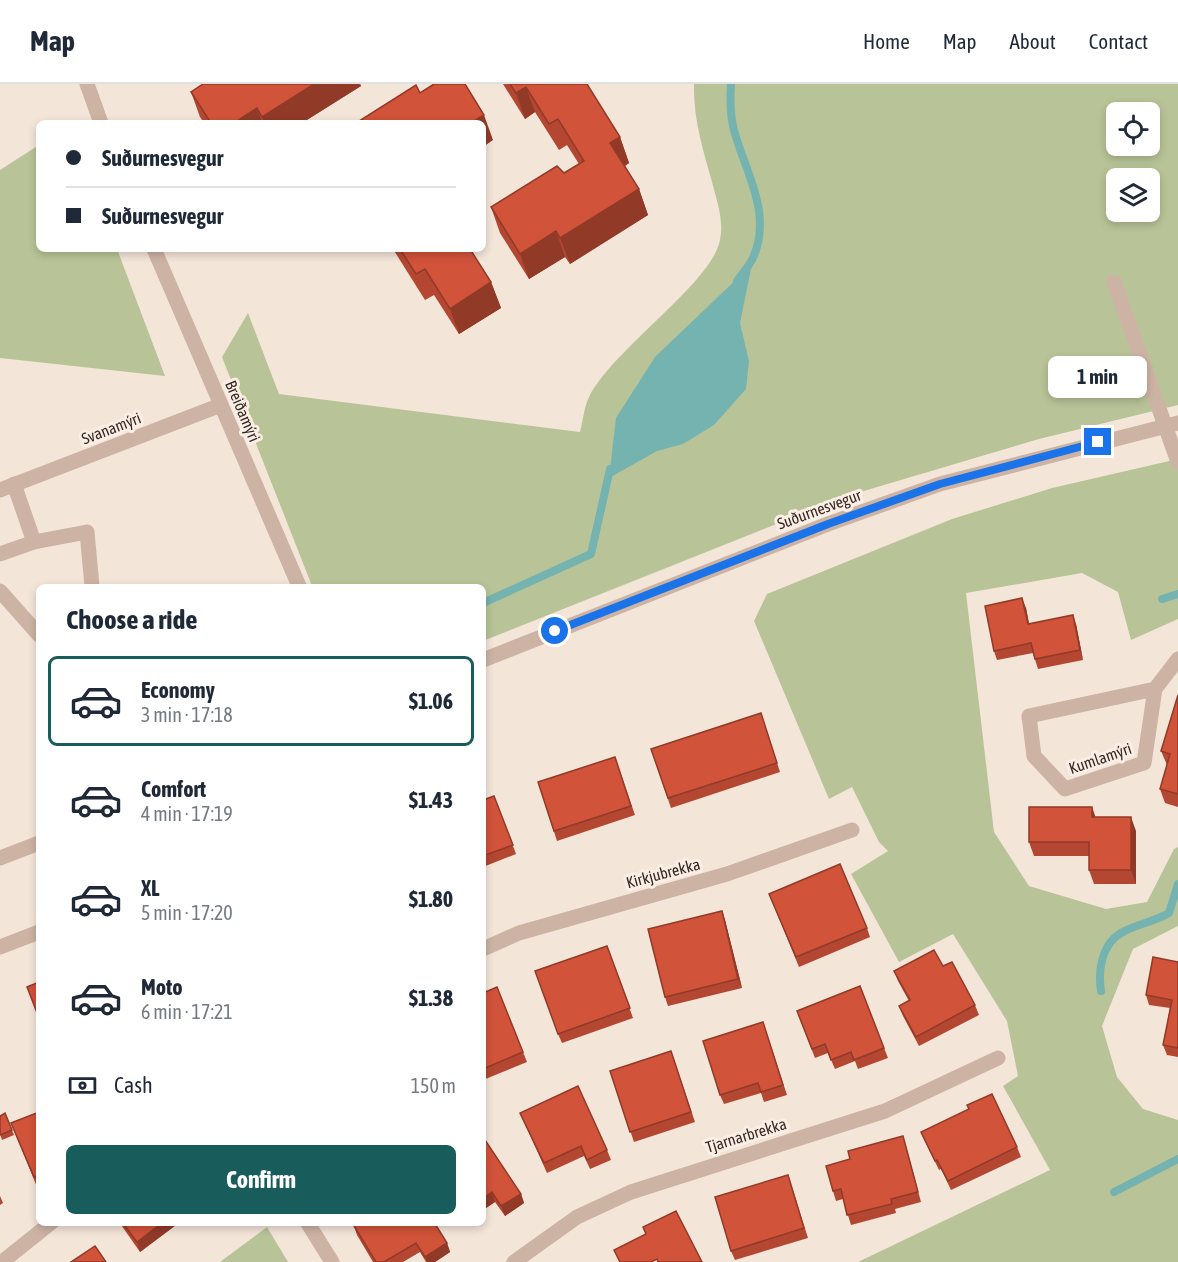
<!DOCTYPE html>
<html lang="en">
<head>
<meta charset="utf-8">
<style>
	body { margin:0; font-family:"Asap Condensed",sans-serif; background:#f6f6f7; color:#1f2937; height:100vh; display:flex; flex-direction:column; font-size:22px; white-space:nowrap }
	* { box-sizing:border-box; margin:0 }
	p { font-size:20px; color:#747a83 }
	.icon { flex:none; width:33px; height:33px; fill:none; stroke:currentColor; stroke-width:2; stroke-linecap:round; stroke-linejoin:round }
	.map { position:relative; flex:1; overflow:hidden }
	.details { position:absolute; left:36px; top:500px; width:450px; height:642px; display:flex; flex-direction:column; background:#fff; border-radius:9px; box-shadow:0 3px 9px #0003 }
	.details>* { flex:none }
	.banner { position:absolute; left:36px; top:36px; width:450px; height:132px; border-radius:9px; box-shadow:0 3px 9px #0003; display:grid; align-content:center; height:132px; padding:0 30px; background:#fff }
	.tools { position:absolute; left:1106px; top:18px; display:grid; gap:12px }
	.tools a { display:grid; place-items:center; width:54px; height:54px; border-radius:9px; background:#fff; box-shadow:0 3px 9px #0003; font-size:30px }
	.end { position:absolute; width:27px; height:27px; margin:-14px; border:8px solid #1a73e8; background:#fff; box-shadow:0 0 0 3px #fff }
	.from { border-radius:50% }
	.bubble { position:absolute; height:42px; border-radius:9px; background:#fff; box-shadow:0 3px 9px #0003; font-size:20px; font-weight:700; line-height:42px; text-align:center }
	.banner b { display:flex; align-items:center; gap:21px; height:57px; font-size:22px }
	.banner b+b { border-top:2px solid #e0e1e3 }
	.banner i { width:15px; height:15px; background:#1f2937 }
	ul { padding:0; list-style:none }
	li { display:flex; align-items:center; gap:18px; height:90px; margin:0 12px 9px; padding:0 18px; border:3px solid transparent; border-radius:9px }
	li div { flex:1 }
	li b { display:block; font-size:22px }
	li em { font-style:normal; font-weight:700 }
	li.on { border-color:#185d5c }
	li>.icon { width:54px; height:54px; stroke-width:1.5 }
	h2 { padding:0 30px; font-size:27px; line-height:72px }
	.pay { display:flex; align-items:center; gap:15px; height:66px; padding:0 30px; font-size:22px }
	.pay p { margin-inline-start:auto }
	.button { display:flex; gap:12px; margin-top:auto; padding:12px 30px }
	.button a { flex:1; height:69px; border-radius:9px; background:#185d5c; color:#fff; font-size:24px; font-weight:700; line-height:69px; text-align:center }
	header { display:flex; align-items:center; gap:36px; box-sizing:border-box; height:84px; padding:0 30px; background:#fff; border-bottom:2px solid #e0e1e3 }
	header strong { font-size:28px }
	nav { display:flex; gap:33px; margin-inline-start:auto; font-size:21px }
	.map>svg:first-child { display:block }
	.green { fill:#b8c497; fill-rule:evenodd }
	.water { fill:#75b3b1 }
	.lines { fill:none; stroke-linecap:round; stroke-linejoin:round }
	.stream { stroke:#75b3b1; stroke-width:8 }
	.minor { stroke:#cdb3a4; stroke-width:15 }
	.tertiary { stroke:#cdb3a4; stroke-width:15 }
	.wall { fill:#b44731 }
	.shaded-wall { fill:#923a28 }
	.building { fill:#d15339; stroke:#923a28; stroke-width:1.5 }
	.route { stroke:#1a73e8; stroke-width:8 }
	.labels { text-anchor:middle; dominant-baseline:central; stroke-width:6; stroke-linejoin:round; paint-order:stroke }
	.street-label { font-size:16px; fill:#372a26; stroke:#fbefe5 }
</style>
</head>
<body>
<header>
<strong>Map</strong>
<nav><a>Home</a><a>Map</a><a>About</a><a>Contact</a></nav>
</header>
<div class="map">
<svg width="1178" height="1178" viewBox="0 0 1178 1178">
	<rect width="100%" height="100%" fill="#f4e5d9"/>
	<g class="green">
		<path d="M694 0H1178V321L1039 355 847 412 483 557V502H312L222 273 248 229 279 310 580 348C583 337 584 323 589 313 614 264 712 199 720 156 724 137 717 117 712 98 703 66 693 34 694 0ZM1116 28H1149V62H1116ZM1116 94H1149V128H1116Z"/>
		<path d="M39 61V165H117L165 292 0 274V86Z"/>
		<path d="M1178 375V535L1131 556 1118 508 1082 489 966 509 994 748 1029 802 1106 825 1147 818 1174 765 1178 763V842L1133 865 1102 942 1117 993 1143 1025 1178 1036V1178H858L1050 1086 1003 1002 1018 992 1007 937 953 850 899 878 851 790 888 767 879 758 852 703 829 715 754 537 767 510 952 435 1052 404Z"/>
		<path d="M267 1143 288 1178H220Z"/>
	</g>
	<path class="water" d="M753 175 740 239 749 277 746 305 714 341 683 360 657 367 609 394 616 334 655 273 744 188Z"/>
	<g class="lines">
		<g class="stream">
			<path d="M731 0C730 15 730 31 734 46 745 88 773 129 753 174 749 182 742 190 737 197"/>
			<path d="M1162 515 1178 510"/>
			<path d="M483 519 591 470 610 385"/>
			<path d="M1101 907C1098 887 1101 861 1121 849 1134 841 1154 838 1169 829L1178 800"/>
			<path d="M1114 1108 1178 1075"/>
		</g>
		<g class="minor">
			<path d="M1114 198 1178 378"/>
			<path d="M14 400 34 458"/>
			<path d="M0 406 221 321"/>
			<path d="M0 470 34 458 87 448 92 502"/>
			<path d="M0 507 39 551"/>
			<path d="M1155 605 1029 632 1034 672 1065 705 1144 679 1155 605 1178 575"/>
			<path d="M0 863 39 848"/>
			<path d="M483 865 519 849 727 790 852 746"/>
			<path d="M307 1138 332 1178"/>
			<path d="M2 1178 52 1138"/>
			<path d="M514 1178 577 1133 631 1108 885 1027 998 974"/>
		</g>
		<g class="tertiary">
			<path d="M87 0 101 39"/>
			<path d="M154 165 299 502"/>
			<path d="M483 576 828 440 940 400 1178 339"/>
			<path d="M0 774 39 759"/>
		</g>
	</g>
	<g class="wall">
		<path d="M203 0H360L361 2 302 39H204L200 33 191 8Z"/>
		<path d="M503 0H587L620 53 629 79 625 82 639 105 648 131 570 180 565 173 529 195 500 149 491 123 564 89 579 80 567 61 559 66 535 28 525 35Z"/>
		<path d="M393 165H470L491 198 501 224 459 250 434 211 425 216Z"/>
		<path d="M1026 524 1029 540H1076L1083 576 1038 585 1033 569 997 576 994 567Z"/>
		<path d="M1178 611V723L1165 719 1160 705 1167 681 1161 667Z"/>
		<path d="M761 629 780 688 671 724 651 665Z"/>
		<path d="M615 673 635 731 557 757 538 698Z"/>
		<path d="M494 712 516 770 483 783V716Z"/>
		<path d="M1096 733 1136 747V800H1094L1089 786V772H1034L1029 758Z"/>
		<path d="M769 810 867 844 870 853 799 883Z"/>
		<path d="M722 827 725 836 742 904 668 922 665 913Z"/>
		<path d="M607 862 633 934 562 959 558 950Z"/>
		<path d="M1178 878V973L1167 971 1163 961 1170 924 1149 921 1146 911Z"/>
		<path d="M943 882 975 921 979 931 919 962 903 932 899 922 909 917 898 897 894 887Z"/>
		<path d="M860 902 888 974 858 985 855 977 835 985 828 969 815 974 797 927Z"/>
		<path d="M483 909 523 968 527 978 483 996Z"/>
		<path d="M763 938 787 1011 764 1018 761 1009 724 1020 720 1011Z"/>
		<path d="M671 967 695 1038 634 1058 610 987Z"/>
		<path d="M39 1028V1102L37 1103 15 1049Z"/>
		<path d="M5 1029 14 1051 2 1056 0 1050Z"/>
		<path d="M520 1029 607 1066 611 1076 590 1085 584 1072 547 1089Z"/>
		<path d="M921 1048 1017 1063 1021 1073 951 1106 941 1085 939 1086 925 1057Z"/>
		<path d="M483 1057 521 1110 524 1119 505 1132 495 1118 483 1126Z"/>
		<path d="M906 1062 921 1118 895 1125 896 1129 851 1141 843 1115 836 1117 833 1107Z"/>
		<path d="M791 1100 808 1154 735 1176 731 1167Z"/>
		<path d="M0 1112 3 1119 0 1121Z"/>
		<path d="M119 1138H180L140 1168Z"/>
		<path d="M354 1142 447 1159 450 1168 435 1178H426L420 1168 403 1178H373L357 1151Z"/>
	</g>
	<g class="shaded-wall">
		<path d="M314 0H360L361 2 302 39H265L262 33Z"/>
		<path d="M526 3 535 28 525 35 516 9Z"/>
		<path d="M257 24 262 39H234Z"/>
		<path d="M484 31 493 56 483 63V39H471Z"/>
		<path d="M620 53 629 79 620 85 610 59Z"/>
		<path d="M639 105 648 131 570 180 560 154Z"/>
		<path d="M556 147 565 173 529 195 520 170Z"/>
		<path d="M491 198 501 224 459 250 450 225Z"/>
		<path d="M1022 514 1026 524 1031 550 1028 540Z"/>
		<path d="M1073 531 1076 540 1083 576 1080 566Z"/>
		<path d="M1092 723 1097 737 1092 733Z"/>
		<path d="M1131 733 1136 747V800L1131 786Z"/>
		<path d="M722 827 725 836 742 904 738 895Z"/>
		<path d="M492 1108 495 1118 483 1126V1114Z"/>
		<path d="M521 1110 524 1119 505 1132 501 1122Z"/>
		<path d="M163 1138H180L140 1168 137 1158Z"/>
		<path d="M447 1159 450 1168 435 1178H427L425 1173Z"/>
	</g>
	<g class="building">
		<path d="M203 0H314L262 33 257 24 234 39H211L191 8Z"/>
		<path d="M434 0H465L484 31 471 39H356L416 1 420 9Z"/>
		<path d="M510 0H587L620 53 610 59 639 105 560 154 556 147 520 170 491 123 557 82 564 89 584 77 558 35 549 40 526 3 516 9Z"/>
		<path d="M400 165H470L491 198 450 225 425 185 416 190Z"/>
		<path d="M1022 514 1028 540 1073 531 1080 566 1035 575 1031 559 994 567 985 522Z"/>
		<path d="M1178 611V710L1160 705 1170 670 1161 667Z"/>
		<path d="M761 629 777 679 668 714 651 665Z"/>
		<path d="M615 673 631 722 554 747 538 698Z"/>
		<path d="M494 712 513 761 483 772V716Z"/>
		<path d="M1029 723H1092V733H1131V786H1089V758H1029Z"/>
		<path d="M840 780 867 844 796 873 769 810Z"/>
		<path d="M722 827 738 895 665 913 648 845Z"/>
		<path d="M607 862 630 924 558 950 535 887Z"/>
		<path d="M934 866 943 882 952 878 975 921 916 953 899 922 910 916 894 887Z"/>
		<path d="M1153 873 1178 878V964L1163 961 1172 916 1146 911Z"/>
		<path d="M39 898V934L27 903Z"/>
		<path d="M860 902 884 964 854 976 851 968 831 976 825 960 812 965 797 927Z"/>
		<path d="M497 903 523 968 483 985V909Z"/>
		<path d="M763 938 783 1001 761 1008 758 999 720 1011 703 957Z"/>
		<path d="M671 967 691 1028 630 1048 610 987Z"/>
		<path d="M578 1002 607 1066 587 1076 581 1062 544 1079 520 1029Z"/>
		<path d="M992 1010 1017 1063 948 1097 937 1076 935 1077 921 1048 969 1025 967 1021Z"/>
		<path d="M39 1028V1091L34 1093 11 1039Z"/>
		<path d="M5 1029 12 1046 0 1051V1032Z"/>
		<path d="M903 1052 918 1108 891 1115 892 1120 847 1131 841 1105 833 1107 826 1082 850 1075 848 1067Z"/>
		<path d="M485 1056 521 1110 501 1122 492 1108 483 1114V1057Z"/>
		<path d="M788 1091 804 1144 731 1167 715 1113Z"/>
		<path d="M676 1127 702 1178H658L657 1175 651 1178H620L614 1166 646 1150 643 1143Z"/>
		<path d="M122 1138H163L137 1158Z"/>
		<path d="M359 1138H434L447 1159 425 1173 416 1159 384 1178H376L354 1142Z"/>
		<path d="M95 1162 106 1178H71Z"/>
	</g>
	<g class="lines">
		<path class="route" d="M555 547 828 440 940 400 1098 358"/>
	</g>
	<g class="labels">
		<g class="street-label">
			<text transform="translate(243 327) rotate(67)">Breiðamýri</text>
			<text transform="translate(111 344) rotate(-21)">Svanamýri</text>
			<text transform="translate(819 425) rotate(-20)">Suðurnesvegur</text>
			<text transform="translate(1100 674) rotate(-19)">Kumlamýri</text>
			<text transform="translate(663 789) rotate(-15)">Kirkjubrekka</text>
			<text transform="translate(746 1051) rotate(-17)">Tjarnarbrekka</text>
		</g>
	</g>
</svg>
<div class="tools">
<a><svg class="icon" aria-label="locate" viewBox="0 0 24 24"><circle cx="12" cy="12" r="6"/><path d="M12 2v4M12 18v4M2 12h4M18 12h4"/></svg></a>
<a><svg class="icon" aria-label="layers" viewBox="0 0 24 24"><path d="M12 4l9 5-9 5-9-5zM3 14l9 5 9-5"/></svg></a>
</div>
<i class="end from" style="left:555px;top:547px"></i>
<i class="end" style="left:1098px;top:358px"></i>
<div class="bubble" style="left:1048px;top:272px;width:99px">1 min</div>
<div class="banner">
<b><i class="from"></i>Suðurnesvegur</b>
<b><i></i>Suðurnesvegur</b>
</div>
<section class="details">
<h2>Choose a ride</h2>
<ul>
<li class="on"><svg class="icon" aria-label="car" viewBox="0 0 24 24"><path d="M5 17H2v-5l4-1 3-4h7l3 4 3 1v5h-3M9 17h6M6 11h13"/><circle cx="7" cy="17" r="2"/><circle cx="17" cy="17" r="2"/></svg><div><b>Economy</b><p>3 min · 17:18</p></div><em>$1.06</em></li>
<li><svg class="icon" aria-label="car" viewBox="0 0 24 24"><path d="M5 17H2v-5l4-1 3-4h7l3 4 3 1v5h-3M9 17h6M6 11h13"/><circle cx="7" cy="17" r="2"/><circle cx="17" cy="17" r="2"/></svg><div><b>Comfort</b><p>4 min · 17:19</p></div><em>$1.43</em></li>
<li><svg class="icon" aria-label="car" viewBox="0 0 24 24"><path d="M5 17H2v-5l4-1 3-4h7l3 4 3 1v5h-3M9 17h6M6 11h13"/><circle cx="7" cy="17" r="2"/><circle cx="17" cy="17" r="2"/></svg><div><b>XL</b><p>5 min · 17:20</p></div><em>$1.80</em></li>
<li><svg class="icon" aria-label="car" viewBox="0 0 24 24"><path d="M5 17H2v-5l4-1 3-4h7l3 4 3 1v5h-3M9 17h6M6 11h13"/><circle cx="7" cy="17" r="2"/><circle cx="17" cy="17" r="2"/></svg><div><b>Moto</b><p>6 min · 17:21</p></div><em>$1.38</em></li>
</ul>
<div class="pay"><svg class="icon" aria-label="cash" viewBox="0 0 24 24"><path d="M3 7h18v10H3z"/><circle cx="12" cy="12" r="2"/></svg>Cash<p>150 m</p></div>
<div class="button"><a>Confirm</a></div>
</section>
</div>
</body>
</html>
